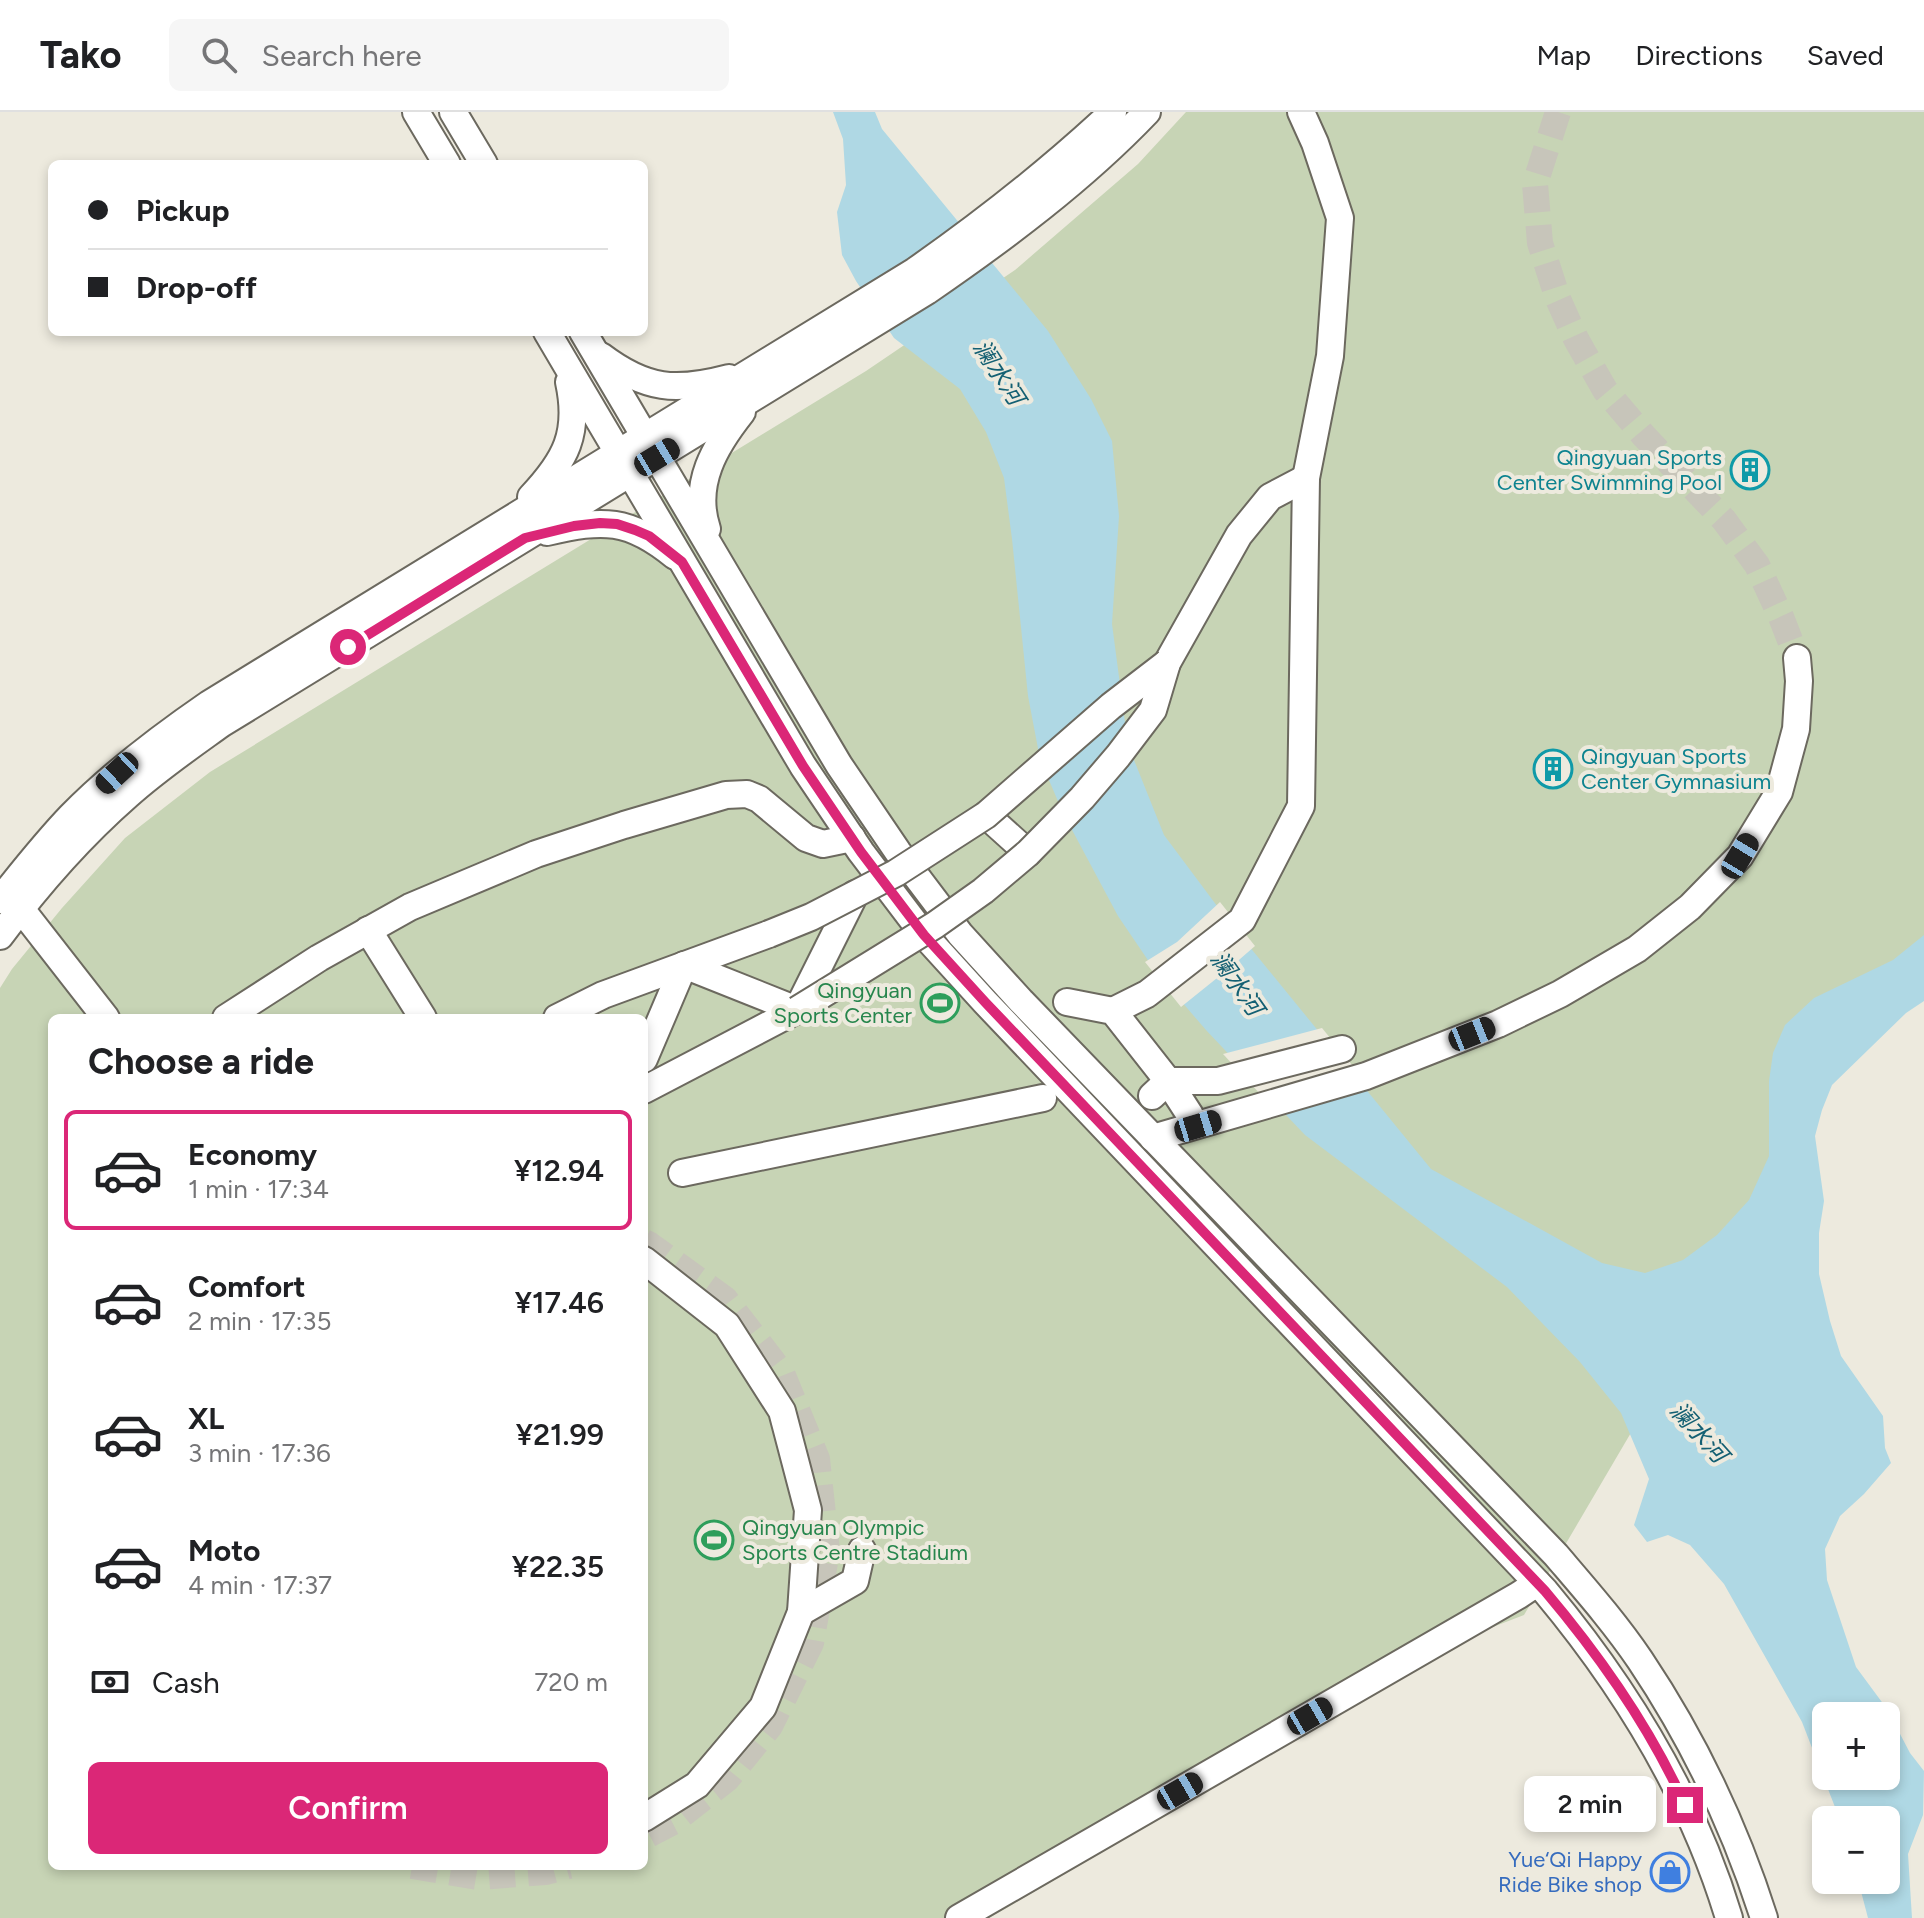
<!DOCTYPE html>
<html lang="en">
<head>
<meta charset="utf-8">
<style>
	body { margin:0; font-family:Figtree,"Noto Sans SC",sans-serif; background:#f6f6f6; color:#202124; height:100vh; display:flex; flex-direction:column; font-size:30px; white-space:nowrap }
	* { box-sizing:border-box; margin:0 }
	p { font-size:26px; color:#757577 }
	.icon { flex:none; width:44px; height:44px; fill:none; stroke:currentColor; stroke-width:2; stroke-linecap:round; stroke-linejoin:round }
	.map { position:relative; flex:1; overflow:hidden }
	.panel { position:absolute; left:48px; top:902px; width:600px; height:856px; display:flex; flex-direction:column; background:#fff; border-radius:12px; box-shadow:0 4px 12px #0003 }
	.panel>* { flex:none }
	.top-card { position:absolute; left:48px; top:48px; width:600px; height:176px; border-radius:12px; box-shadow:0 4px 12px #0003; display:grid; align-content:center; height:176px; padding:0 40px; background:#fff }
	.buttons { position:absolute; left:1812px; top:1590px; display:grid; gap:16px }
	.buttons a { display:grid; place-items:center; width:88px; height:88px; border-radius:12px; background:#fff; box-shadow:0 4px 12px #0003; font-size:40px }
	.end { position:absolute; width:36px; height:36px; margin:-18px; border:10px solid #db2777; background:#fff; box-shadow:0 0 0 4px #fff }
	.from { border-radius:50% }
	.bubble { position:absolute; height:56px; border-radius:12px; background:#fff; box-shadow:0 4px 12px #0003; font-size:26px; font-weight:600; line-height:56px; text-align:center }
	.car { position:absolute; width:24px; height:48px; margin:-24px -12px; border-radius:10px; box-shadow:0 0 6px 2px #0007; background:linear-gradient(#222 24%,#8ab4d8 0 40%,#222 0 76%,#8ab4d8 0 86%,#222 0) }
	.top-card b { display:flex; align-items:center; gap:28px; height:76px; font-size:30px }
	.top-card b+b { border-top:2px solid #e0e0e0 }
	.top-card i { width:20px; height:20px; background:#202124 }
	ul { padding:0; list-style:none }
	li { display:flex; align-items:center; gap:24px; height:120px; margin:0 16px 12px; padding:0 24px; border:4px solid transparent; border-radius:12px }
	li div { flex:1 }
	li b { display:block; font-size:30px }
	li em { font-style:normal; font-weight:600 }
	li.active { border-color:#db2777 }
	li>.icon { width:72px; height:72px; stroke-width:1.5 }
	h2 { padding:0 40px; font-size:36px; line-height:96px }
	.pay { display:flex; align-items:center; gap:20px; height:88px; padding:0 40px; font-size:30px }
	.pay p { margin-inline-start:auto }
	.button { display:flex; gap:16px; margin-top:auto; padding:16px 40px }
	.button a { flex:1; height:92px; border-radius:12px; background:#db2777; color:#fff; font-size:32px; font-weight:600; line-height:92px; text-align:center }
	header { display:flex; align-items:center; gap:48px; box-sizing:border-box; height:112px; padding:0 40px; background:#fff; border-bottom:2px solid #e0e0e0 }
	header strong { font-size:38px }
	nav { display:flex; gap:44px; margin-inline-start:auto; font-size:28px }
	.search { width:560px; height:72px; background:#f6f6f6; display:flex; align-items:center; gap:20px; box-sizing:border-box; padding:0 28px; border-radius:12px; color:#757577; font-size:30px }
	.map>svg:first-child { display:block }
	.green { fill:#c7d4b5; fill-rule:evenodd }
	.water { fill:#afd8e4; fill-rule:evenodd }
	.pier { fill:#edeade }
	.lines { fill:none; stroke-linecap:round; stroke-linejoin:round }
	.minor-tunnel { stroke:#c7c5ba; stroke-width:26; stroke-dasharray:26 13; stroke-linecap:butt }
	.minor-casing { stroke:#6c695f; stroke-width:30 }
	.minor { stroke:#fff; stroke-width:26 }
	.minor-bridge-casing { stroke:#6c695f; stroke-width:30; stroke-linecap:butt }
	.minor-bridge { stroke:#fff; stroke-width:26 }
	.route { stroke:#db2777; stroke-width:10 }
	.labels { text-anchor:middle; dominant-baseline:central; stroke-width:8; stroke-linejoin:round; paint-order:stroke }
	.culture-label { font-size:22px; fill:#0d838f; stroke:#edeade; text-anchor:end }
	.leisure-label { font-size:22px; fill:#27864d; stroke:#edeade; text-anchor:end }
	.shop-label { font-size:22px; fill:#366cbe; stroke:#edeade; text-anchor:end }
	.water-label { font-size:24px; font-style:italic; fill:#146073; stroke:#edeade }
</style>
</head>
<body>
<header>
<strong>Tako</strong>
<div class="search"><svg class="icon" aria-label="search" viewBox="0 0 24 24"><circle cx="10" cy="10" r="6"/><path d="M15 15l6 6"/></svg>Search here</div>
<nav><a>Map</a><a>Directions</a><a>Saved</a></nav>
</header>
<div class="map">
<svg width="1924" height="1806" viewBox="0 0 1924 1806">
	<rect width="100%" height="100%" fill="#edeade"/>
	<path class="green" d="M1186 0H1924V854L1851 916 1784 1060 1524 1503 1485 1518 989 1806H0V876L12 857 62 796 125 726 210 660 866 259 1015 158 1138 52ZM52 906H644V1754H52Z"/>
	<path class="water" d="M833 0H875L882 17 1048 219 1091 287 1112 329 1119 404 1112 512 1128 633 1164 723 1226 806 1431 1057 1602 1151 1645 1161 1683 1148 1717 1123 1749 1088 1769 1044V969L1773 941 1785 913 1814 886 1893 848 1924 823V889L1906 901 1832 973 1822 998 1815 1024 1824 1089 1819 1121V1162L1830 1209 1841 1244 1883 1304 1885 1336 1891 1351 1864 1382 1840 1404 1825 1437 1827 1468 1856 1555 1887 1597 1910 1641 1924 1659 1923 1703 1908 1742 1912 1806H1868L1858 1768H1886V1708H1840L1802 1610 1724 1472 1690 1433 1668 1423 1647 1430 1634 1413 1649 1367 1621 1301 1580 1250 1507 1175 1305 1023 1206 918 1156 860 1118 804 1063 701 1040 647 1028 584 1012 427 1004 366 986 320 960 277 894 226 856 169 842 143 837 100 846 73 843 27ZM1826 1604H1886V1664H1826Z"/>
	<g class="pier">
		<path d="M1220 790 1255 834 1232 854 1181 895 1145 850 1177 830Z"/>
		<path d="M1322 916 1369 974 1277 1000 1223 942Z"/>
	</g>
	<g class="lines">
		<g class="minor-tunnel">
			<path d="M1558 0 1535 72 1540 131 1558 187 1576 227 1605 278 1644 324 1724 408 1757 453 1781 505 1797 546"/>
			<path d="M644 1130 650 1133 725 1187 782 1261 817 1347 827 1439 811 1531 770 1614 727 1667 673 1710 644 1725"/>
			<path d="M412 1754 478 1765 546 1760 569 1754"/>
		</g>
		<defs>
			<g id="minor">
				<path d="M416 0 447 52"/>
				<path d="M453 0 484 52"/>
				<path d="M547 220 803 654 861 740 924 823 985 890 1545 1479C1626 1576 1692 1683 1729 1806"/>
				<path d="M583 220 839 653 898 740 960 822 1021 889 1556 1443C1585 1477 1615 1511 1640 1548 1693 1627 1735 1715 1764 1806"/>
				<path d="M601 244C646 278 676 280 729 266"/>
				<path d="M531 385C566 348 580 321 569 270"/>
				<path d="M707 417C692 372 715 334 742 300"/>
				<path d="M547 420C603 407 629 406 675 444"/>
				<path d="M1167 551 1239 423 1270 385 1306 366"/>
				<path d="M986 703 1028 741"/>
				<path d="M0 788C23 759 46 730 71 704 113 661 161 625 209 592L915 159C985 110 1051 58 1113 0"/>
				<path d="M21 797 106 906"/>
				<path d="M368 818 423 906"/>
				<path d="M0 824C38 773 80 725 128 683 157 657 189 635 221 612L927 179C1004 126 1082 68 1147 0"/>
				<path d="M1067 890 1113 899 1168 969 1190 1003"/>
				<path d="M1113 899 1147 882 1242 808 1301 694 1306 366 1330 244 1340 106 1315 31 1301 0"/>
				<path d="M226 906 319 846 410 795 536 742 624 713 726 683 747 682 759 687 806 726 823 732 852 726"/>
				<path d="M557 906 603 883 769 822"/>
				<path d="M644 947 684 853 797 898"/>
				<path d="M644 978 797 898 855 782"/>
				<path d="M1152 984 1168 969H1218L1342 937"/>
				<path d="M1153 1026 1366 964 1498 912 1560 882 1637 837 1690 795 1740 744 1779 680 1796 617 1799 569 1797 546"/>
				<path d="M682 1061 1043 986"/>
				<path d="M644 1148 727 1213 782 1299 808 1398 801 1500 763 1595 697 1673 644 1706"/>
				<path d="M801 1500 855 1469 862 1438"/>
				<path d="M959 1806 1519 1483 1537 1471"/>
			</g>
		</defs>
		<use href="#minor" class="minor-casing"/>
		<use href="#minor" class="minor"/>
		<defs>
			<g id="minor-bridge">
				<path d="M769 822 811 805 896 761 986 703 1111 594 1167 551"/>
				<path d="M797 898 935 813 983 779 1028 741 1082 686 1118 644 1153 598 1167 551"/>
			</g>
		</defs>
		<use href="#minor-bridge" class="minor-bridge-casing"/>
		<use href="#minor-bridge" class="minor-bridge"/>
	</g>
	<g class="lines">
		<path class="route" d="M348 535 525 426 574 414 600 411 617 412 635 418 649 424 682 450 803 654 861 740 924 823 985 890 1545 1479C1600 1544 1650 1615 1685 1693"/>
	</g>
	<defs>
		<symbol id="building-ring" viewBox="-11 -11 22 22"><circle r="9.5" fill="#edeade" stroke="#0f9aa8" stroke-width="1.5"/><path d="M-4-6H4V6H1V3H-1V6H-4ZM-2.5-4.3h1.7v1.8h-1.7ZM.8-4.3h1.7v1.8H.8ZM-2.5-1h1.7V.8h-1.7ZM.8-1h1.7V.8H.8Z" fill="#0f9aa8"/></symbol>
		<symbol id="stadium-ring" viewBox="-11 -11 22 22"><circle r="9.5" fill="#edeade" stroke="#2e9e5b" stroke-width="1.5"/><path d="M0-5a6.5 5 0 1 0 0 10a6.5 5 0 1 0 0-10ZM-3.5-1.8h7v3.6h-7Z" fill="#2e9e5b"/></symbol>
		<symbol id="shop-ring" viewBox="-11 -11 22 22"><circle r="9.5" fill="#edeade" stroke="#3f7fe0" stroke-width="1.5"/><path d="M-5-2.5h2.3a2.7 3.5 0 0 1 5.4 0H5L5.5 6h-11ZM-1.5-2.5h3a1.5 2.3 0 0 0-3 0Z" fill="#3f7fe0"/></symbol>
	</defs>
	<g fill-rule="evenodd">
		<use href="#building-ring" x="1728" y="336" width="44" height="44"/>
		<use href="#building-ring" x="1531" y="635" width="44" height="44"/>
		<use href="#stadium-ring" x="918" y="869" width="44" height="44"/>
		<use href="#stadium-ring" x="692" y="1406" width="44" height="44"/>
		<use href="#shop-ring" x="1648" y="1738" width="44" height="44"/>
	</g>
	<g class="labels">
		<g class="culture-label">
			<text x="1722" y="345">Qingyuan Sports<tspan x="1722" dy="25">Center Swimming Pool</tspan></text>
			<text x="1581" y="644" text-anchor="start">Qingyuan Sports<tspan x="1581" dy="25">Center Gymnasium</tspan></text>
		</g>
		<g class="leisure-label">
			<text x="912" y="878">Qingyuan<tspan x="912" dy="25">Sports Center</tspan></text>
			<text x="742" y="1415" text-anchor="start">Qingyuan Olympic<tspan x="742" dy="25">Sports Centre Stadium</tspan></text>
		</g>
		<g class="shop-label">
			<text x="1642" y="1747">Yue‘Qi Happy<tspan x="1642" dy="25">Ride Bike shop</tspan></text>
		</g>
		<g class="water-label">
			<text transform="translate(999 260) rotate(57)">澜水河</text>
			<text transform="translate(1237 871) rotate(55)">澜水河</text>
			<text transform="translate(1699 1320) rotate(48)">澜水河</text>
		</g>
	</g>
</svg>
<div class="buttons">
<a>+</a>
<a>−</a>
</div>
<i class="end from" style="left:348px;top:535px"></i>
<i class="end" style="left:1685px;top:1693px"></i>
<div class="bubble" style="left:1524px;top:1664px;width:132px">2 min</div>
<i class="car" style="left:657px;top:345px;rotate:59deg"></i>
<i class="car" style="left:117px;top:661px;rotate:227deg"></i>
<i class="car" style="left:1740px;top:744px;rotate:31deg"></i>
<i class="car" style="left:1472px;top:922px;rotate:68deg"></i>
<i class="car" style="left:1198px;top:1014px;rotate:73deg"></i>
<i class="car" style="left:1310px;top:1604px;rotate:60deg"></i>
<i class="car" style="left:1180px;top:1679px;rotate:60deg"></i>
<div class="top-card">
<b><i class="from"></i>Pickup</b>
<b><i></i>Drop-off</b>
</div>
<section class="panel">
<h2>Choose a ride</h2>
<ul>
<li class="active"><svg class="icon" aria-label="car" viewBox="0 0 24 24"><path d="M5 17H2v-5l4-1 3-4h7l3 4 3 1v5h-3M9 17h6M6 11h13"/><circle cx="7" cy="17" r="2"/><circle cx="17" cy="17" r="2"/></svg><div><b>Economy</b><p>1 min · 17:34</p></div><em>¥12.94</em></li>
<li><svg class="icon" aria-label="car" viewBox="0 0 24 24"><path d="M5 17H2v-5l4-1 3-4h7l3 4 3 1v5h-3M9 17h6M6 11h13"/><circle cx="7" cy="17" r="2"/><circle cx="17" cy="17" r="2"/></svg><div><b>Comfort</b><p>2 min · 17:35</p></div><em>¥17.46</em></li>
<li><svg class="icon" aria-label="car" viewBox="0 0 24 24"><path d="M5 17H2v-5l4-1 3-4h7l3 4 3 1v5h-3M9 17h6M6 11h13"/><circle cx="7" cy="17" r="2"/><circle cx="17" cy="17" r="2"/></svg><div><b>XL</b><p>3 min · 17:36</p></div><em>¥21.99</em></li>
<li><svg class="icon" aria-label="car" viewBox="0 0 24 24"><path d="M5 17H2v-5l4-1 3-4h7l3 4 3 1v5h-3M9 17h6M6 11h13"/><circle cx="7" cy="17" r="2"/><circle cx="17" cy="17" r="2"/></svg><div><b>Moto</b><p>4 min · 17:37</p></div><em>¥22.35</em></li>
</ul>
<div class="pay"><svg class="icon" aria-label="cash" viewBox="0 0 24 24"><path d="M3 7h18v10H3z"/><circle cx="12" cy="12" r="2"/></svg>Cash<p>720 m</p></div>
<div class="button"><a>Confirm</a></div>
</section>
</div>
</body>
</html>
